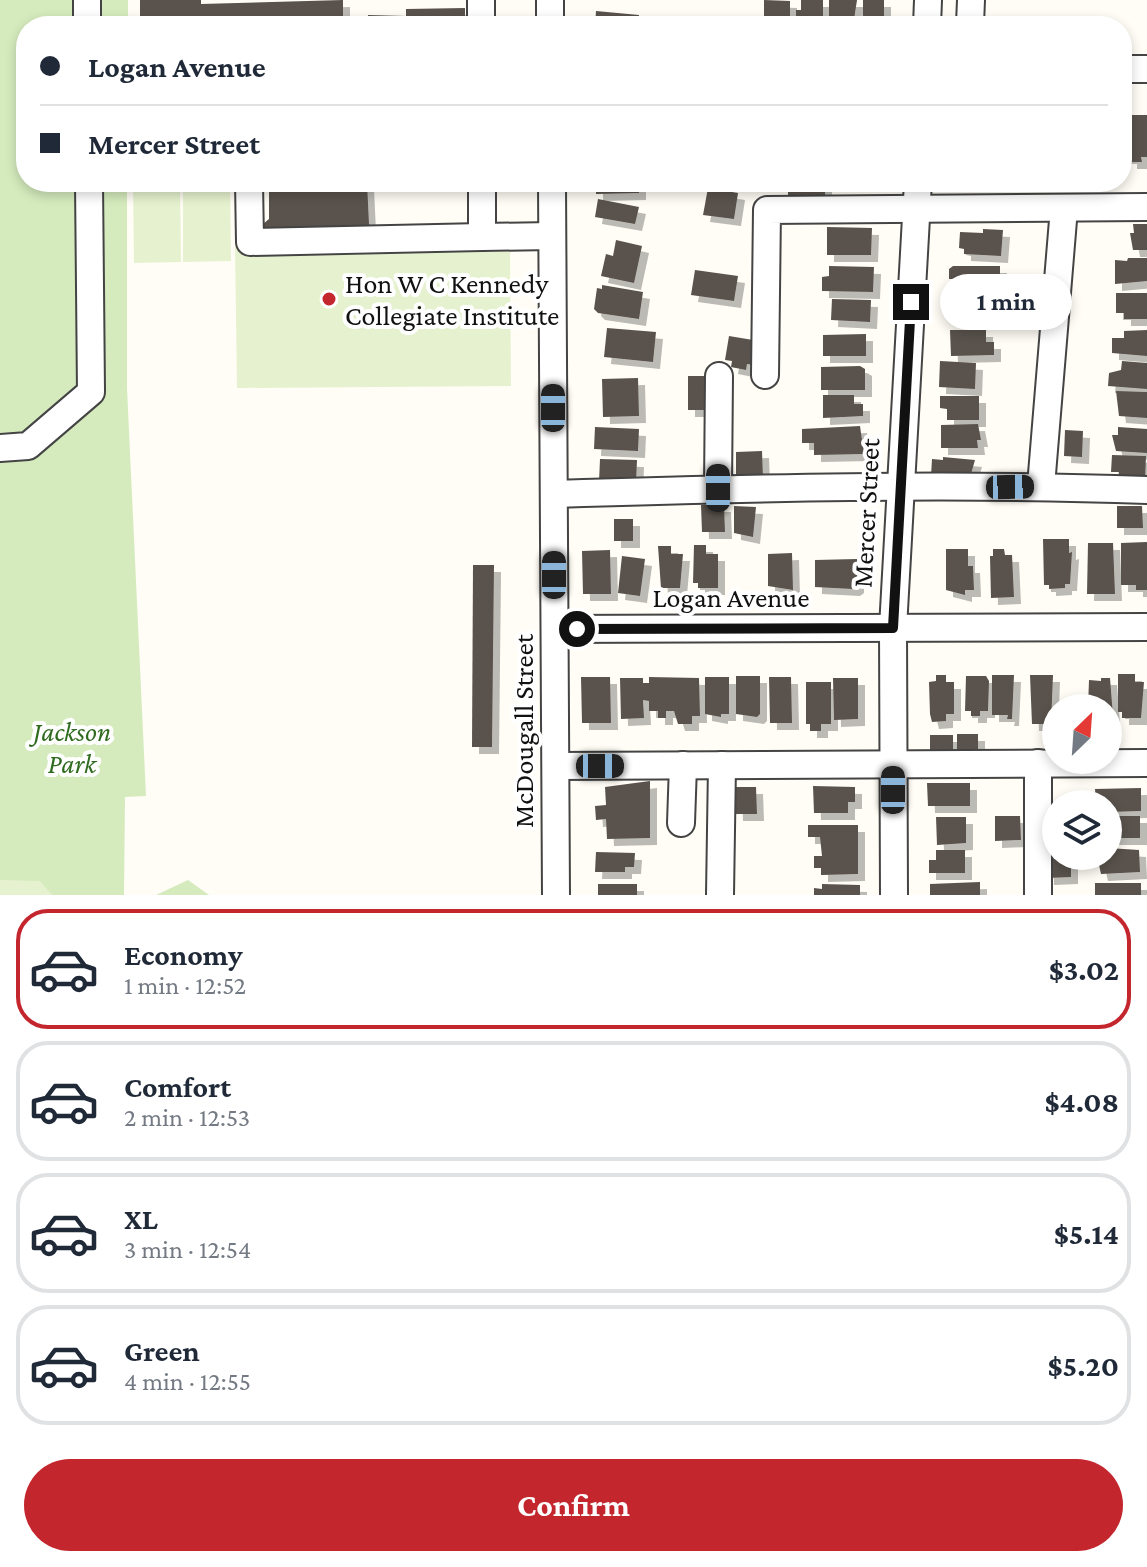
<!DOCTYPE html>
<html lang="en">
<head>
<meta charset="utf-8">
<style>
	body { margin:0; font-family:"Crimson Pro",serif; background:#f6f6f7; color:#1f2937; height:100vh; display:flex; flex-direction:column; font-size:30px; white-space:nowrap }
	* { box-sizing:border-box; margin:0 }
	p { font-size:26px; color:#747a83 }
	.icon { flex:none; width:44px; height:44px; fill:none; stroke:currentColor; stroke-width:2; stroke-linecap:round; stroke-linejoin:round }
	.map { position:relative; height:895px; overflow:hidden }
	.side { display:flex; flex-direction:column; background:#fff; flex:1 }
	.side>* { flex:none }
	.hud { position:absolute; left:16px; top:16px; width:1116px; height:176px; border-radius:32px; box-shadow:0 4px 12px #0003; display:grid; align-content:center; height:176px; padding:0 24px; background:#fff }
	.needle { width:52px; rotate:25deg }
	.controls { position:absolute; left:1042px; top:694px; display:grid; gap:16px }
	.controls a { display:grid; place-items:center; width:80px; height:80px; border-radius:50%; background:#fff; box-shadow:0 4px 12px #0003; font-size:40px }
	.end { position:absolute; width:36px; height:36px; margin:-18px; border:10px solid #111; background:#fff; box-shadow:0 0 0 4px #fff }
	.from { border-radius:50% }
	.bubble { position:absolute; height:56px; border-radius:28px; background:#fff; box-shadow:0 4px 12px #0003; font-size:26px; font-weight:700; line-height:56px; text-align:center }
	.car { position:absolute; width:24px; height:48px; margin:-24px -12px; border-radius:10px; box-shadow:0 0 6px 2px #0007; background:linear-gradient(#222 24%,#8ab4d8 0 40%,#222 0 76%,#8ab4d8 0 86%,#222 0) }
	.hud b { display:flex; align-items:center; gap:28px; height:76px; font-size:30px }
	.hud b+b { border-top:2px solid #e0e1e3 }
	.hud i { width:20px; height:20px; background:#1f2937 }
	ul { padding:14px 0 0; list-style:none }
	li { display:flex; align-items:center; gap:24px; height:120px; margin:0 16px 12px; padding:0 8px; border:4px solid #e0e1e3; border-radius:32px }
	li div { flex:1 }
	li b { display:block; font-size:30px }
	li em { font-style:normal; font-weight:700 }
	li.on { border-color:#c4262e }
	li>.icon { width:72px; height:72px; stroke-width:1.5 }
	.primary-button { display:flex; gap:16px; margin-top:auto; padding:16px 24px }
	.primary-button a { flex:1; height:92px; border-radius:48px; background:#c4262e; color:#fff; font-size:32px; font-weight:700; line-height:92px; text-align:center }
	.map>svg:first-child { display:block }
	.green { fill:#d5ebbd }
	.pitch { fill:#e6f2cf }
	.building { fill:#5a524d; filter:url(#shadow) }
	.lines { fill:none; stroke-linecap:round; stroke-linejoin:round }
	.minor-casing { stroke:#444; stroke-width:30 }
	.minor { stroke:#fff; stroke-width:26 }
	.route { stroke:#111; stroke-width:10 }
	.poi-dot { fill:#c4262e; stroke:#fff; stroke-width:3 }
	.labels { text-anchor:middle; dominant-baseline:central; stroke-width:8; stroke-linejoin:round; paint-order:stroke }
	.poi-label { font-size:28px; fill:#111; stroke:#fff; text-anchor:start }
	.street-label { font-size:28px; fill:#111; stroke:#fff }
	.park-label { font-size:28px; font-style:italic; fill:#2f6b1f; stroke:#fff }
</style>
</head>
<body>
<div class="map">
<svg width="1147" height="895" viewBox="0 0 1147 895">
	<defs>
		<filter id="shadow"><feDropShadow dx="7" dy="7" stdDeviation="0" flood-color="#0004"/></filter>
	</defs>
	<rect width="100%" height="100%" fill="#fffdf5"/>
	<g class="green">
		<path d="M0 0H128V26H26V182H127V388L146 796 125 797 124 895H0Z"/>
		<path d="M188 880 209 895H156Z"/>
	</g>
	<g class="pitch">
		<path d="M133 182H180L181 262 134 263Z"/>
		<path d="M183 182H230L231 261 183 262Z"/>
		<path d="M235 246H510L511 386 237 388Z"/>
		<path d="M0 880 40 881 52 895H0Z"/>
	</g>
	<g class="building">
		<path d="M140 0H201V4L343 0V26H140Z"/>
		<path d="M764 0 790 1V26H764Z"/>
		<path d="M801 0H823V26H796V10H801Z"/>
		<path d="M829 0H857L853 26H829Z"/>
		<rect x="863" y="0" width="21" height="26"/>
		<path d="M465 8V26H368V15L406 16V9Z"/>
		<path d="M596 11 639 15 638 26H595Z"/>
		<path d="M1122 115H1147V157H1141L1142 162H1130V157H1123Z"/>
		<path d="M269 182H367L369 224 375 231 362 227 278 228 272 235 264 233 263 224 269 219Z"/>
		<path d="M596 182H639V193L596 194Z"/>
		<path d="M797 182H825V199H788V190H797Z"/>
		<path d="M708 188 738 193 734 219 703 215Z"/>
		<path d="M598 199 639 207 635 224 595 217Z"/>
		<path d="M1133 224H1147V250H1133L1130 233H1134Z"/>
		<path d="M827 227 872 228 871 255H827Z"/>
		<path d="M983 229 1003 230 1001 256 964 254V249L959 248 960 232 983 233Z"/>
		<path d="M616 240 642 246 634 283 601 276 606 254 613 256Z"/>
		<path d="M1128 258H1147V281L1115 284V260L1127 261Z"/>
		<path d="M829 266 874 267 873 292 822 291V277L829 276Z"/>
		<path d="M953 266H1000V291H954V279H949V269Z"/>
		<path d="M695 270 738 276 734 301 691 295Z"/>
		<path d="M602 285 643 292 639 319 598 313 594 309 597 288 602 289Z"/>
		<path d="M1116 293H1147V319H1124V313H1116Z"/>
		<path d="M832 299 871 300 870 322 831 320Z"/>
		<path d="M958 299H989L988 303H995V316L988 315V321H951V301Z"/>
		<path d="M607 328 656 332 653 362 604 357Z"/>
		<path d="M950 330H986V342H994V355L951 356Z"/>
		<path d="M1147 330V356L1112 353V338H1124V331Z"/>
		<path d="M866 334V356H823V335Z"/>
		<path d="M729 336 759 341 755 365 747 364 746 370 731 367 732 361 725 360Z"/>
		<path d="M940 361 976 363 975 389 939 387Z"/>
		<path d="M1122 361 1147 363V389L1108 386 1109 373 1121 370Z"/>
		<path d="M860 366 865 369V390H821V367Z"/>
		<rect x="688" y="376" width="24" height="34"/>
		<path d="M638 378 639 416 603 417 602 379Z"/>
		<path d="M1116 391 1147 392V418L1119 416Z"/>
		<path d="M823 395H854V404H863V416L823 418Z"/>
		<path d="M940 396H979V420H947V409L940 408Z"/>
		<path d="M978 424 981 440H977L978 448H941V425Z"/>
		<path d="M860 426 864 454 814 455V443H802V429Z"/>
		<path d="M595 427 639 429 638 451 594 449Z"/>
		<path d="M1118 427 1147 429V453L1116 451 1112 435H1118Z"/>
		<path d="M1065 430 1083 431 1082 457 1064 456Z"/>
		<path d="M762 451 763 478 736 479V452Z"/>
		<path d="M1112 455 1146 456 1145 481H1119V472H1111Z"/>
		<path d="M943 457 975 460 969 481 931 476 932 459 943 460Z"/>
		<path d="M600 459 637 460 636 483 599 482Z"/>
		<path d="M701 505H724L725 532H702Z"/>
		<path d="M734 506 756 507 753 537 734 533Z"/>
		<path d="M1117 506H1142L1143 528H1117Z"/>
		<rect x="614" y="519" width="19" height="22"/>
		<path d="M1043 539H1069V553L1072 552 1070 584H1065V588L1049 589V585H1044Z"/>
		<path d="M1147 542V590H1136V585H1121V543Z"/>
		<path d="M1088 543H1113L1115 594H1087Z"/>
		<path d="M694 545H706V554H718V588H698V583H693Z"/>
		<path d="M658 546H671V554H683L680 588H661Z"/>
		<path d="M946 549H968V566H973L974 590H965V595L946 590Z"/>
		<path d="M993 549H1004L1005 555H1012L1014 597 991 598 990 556H993Z"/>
		<path d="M610 550 611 594H583L582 551Z"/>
		<path d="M792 553 793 590 768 586V554Z"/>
		<path d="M622 556 645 559 640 596 618 593Z"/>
		<path d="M857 559V586L853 589 815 587V560Z"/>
		<path d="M473 565H494L492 747H472Z"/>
		<path d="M1118 674H1135V682H1144L1141 718H1122V712H1118Z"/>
		<path d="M936 675H946V682H954V714H946V721L932 722 930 714 929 682 936 681Z"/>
		<path d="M992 675H1014L1012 719H1007L1008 715H992Z"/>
		<path d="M1030 675H1053L1051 724H1032Z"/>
		<path d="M736 676H760V714L757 717 736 714Z"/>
		<path d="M966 676H986L989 681 988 711H980V716H971V711H965Z"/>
		<path d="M581 677H610L611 723H582Z"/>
		<path d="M649 677 699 678 700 716H692V724H678L674 711H666V718H658V711H649V701L643 700 644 718 621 719 620 678H643V683H649Z"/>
		<path d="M705 677H729V714H721V717L705 714Z"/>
		<path d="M769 677H791L792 723H770Z"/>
		<path d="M833 678H858V719L834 720Z"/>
		<path d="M1101 678H1110L1114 729H1108V708H1088L1089 680 1101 681Z"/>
		<path d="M806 682H831V724H821V731H810V724H806Z"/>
		<rect x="957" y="734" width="21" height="22"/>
		<path d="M930 735H953V760L930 759Z"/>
		<path d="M650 781V838L607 839 606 819 596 820 595 806 606 805 605 787Z"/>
		<path d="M927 783H970V806H928Z"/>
		<path d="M813 786 855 787V802H848V813H814Z"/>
		<path d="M735 787H756L757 814H736Z"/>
		<path d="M1141 788V811L1108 812V804H1096L1095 789Z"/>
		<path d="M995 816H1020L1021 840 995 841Z"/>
		<rect x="1108" y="816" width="32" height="22"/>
		<path d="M936 817H966V843L937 845Z"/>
		<path d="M808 825H858V874L821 875V868H814V856H822L820 837H808Z"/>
		<path d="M1046 845H1056V856H1071V877L1047 878Z"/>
		<path d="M1108 848 1139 850 1140 872 1101 874 1097 856H1108Z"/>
		<path d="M936 850H965V873H929V860H936Z"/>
		<path d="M596 852 635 853 634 867H625V872H595Z"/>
		<path d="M980 882V895H930V884Z"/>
		<rect x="1095" y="883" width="46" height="12"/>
		<rect x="598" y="884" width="39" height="11"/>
		<path d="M822 884 860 885V895H814V888L822 889Z"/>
	</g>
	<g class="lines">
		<defs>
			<g id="minor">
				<path d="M87 0V26"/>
				<path d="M481 0V26"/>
				<path d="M550 0V26"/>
				<path d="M970 24 971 0"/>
				<path d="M927 26 928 0"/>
				<path d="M1122 69H1147"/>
				<path d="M249 182 250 242 482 237"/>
				<path d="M482 182V237L552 236"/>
				<path d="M552 182 556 895"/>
				<path d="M765 375 767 210 1147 207"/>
				<path d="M0 448 28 446 91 392 89 182"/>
				<path d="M1041 486 1064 208"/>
				<path d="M718 488 719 376"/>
				<path d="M554 494C751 488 949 483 1147 490"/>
				<path d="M555 629 1147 627"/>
				<path d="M1038 763V895"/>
				<path d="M556 766 1147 763"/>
				<path d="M681 823 683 765"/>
				<path d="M720 895 722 765"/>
				<path d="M894 895 893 628 918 182"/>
			</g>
		</defs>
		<use href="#minor" class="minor-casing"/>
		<use href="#minor" class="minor"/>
	</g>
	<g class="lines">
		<path class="route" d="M577 629 893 628 911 302"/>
	</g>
	<circle class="poi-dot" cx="329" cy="299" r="8"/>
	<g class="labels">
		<g class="poi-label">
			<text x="345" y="283">Hon W C Kennedy<tspan x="345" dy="32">Collegiate Institute</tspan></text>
		</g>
		<g class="street-label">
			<text transform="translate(866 513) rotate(-87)">Mercer Street</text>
			<text x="731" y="597">Logan Avenue</text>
			<text transform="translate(523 731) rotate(-90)">McDougall Street</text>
		</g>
		<g class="park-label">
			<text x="72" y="731">Jackson<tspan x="72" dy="32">Park</tspan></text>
		</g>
	</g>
</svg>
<div class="controls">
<a><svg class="needle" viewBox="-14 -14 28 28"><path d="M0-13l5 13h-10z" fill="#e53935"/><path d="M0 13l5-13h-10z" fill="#747a83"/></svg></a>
<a><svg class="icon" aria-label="layers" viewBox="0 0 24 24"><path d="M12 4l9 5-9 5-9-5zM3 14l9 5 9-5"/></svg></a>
</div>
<i class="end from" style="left:577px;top:629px"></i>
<i class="end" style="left:911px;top:302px"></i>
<div class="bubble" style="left:940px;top:274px;width:132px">1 min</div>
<i class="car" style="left:553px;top:408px;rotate:0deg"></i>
<i class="car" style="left:1010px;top:487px;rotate:89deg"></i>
<i class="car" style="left:718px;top:488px;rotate:0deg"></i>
<i class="car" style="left:554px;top:575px;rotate:0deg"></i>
<i class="car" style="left:600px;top:766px;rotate:90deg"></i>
<i class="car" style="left:893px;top:790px;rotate:0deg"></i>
<div class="hud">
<b><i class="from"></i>Logan Avenue</b>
<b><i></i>Mercer Street</b>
</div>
</div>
<section class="side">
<ul>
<li class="on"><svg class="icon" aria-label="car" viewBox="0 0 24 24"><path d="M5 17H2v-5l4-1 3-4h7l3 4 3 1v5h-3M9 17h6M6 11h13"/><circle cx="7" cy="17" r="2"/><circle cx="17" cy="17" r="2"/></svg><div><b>Economy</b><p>1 min · 12:52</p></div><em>$3.02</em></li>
<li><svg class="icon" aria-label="car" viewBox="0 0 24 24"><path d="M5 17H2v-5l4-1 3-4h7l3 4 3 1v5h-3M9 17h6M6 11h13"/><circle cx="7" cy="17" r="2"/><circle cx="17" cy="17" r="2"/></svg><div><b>Comfort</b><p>2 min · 12:53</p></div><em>$4.08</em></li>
<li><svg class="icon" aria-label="car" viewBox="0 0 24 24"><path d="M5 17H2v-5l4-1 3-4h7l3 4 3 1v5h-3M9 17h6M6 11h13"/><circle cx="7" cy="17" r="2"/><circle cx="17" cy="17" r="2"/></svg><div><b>XL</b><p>3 min · 12:54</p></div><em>$5.14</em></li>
<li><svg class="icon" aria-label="car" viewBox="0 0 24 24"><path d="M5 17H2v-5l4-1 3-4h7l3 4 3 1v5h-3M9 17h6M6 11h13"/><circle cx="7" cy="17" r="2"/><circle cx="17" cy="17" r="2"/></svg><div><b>Green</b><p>4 min · 12:55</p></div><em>$5.20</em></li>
</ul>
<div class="primary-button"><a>Confirm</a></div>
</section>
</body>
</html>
